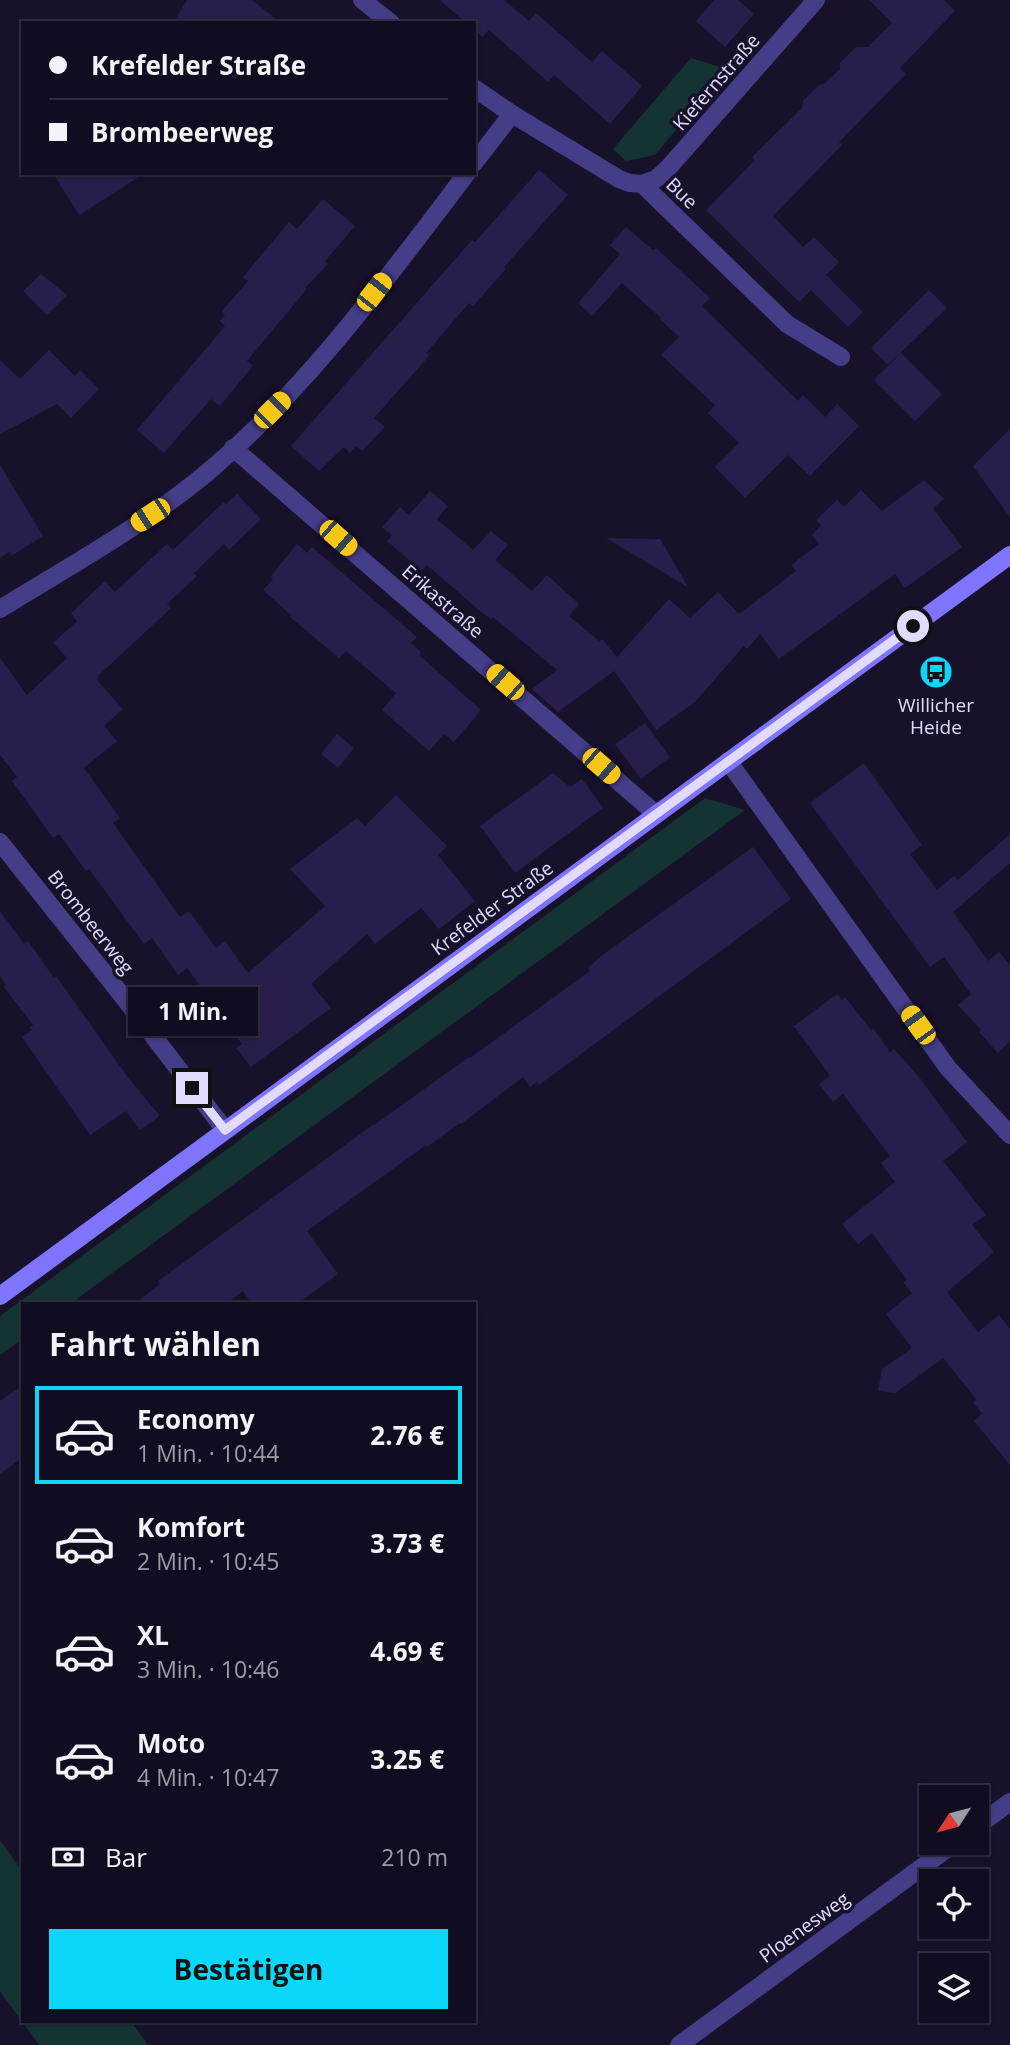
<!DOCTYPE html>
<html lang="de">
<head>
<meta charset="utf-8">
<style>
	body { margin:0; font-family:"Open Sans",sans-serif; background:#1e1b2d; color:#f1f3f6; height:100vh; display:flex; flex-direction:column; font-size:26px; white-space:nowrap }
	* { box-sizing:border-box; margin:0 }
	p { font-size:23px; color:#9c9ca5 }
	.icon { flex:none; width:38px; height:38px; fill:none; stroke:currentColor; stroke-width:2; stroke-linecap:round; stroke-linejoin:round }
	.map { position:relative; flex:1; overflow:hidden }
	.details { position:absolute; left:21px; top:1302px; width:455px; height:721px; display:flex; flex-direction:column; background:#110d20; border-radius:0px; box-shadow:0 2px 5px #0004,0 0 0 2px #302d3e }
	.details>* { flex:none }
	.top-card { position:absolute; left:21px; top:21px; width:455px; height:154px; border-radius:0px; box-shadow:0 2px 5px #0004,0 0 0 2px #302d3e; display:grid; align-content:center; height:154px; padding:0 28px; background:#110d20 }
	.needle { width:46px; rotate:234deg }
	.buttons { position:absolute; left:919px; top:1785px; display:grid; gap:14px }
	.buttons a { display:grid; place-items:center; width:70px; height:70px; border-radius:0px; background:#110d20; box-shadow:0 2px 5px #0004,0 0 0 2px #302d3e; font-size:35px }
	.end { position:absolute; width:32px; height:32px; margin:-16px; border:9px solid #e1dbfe; background:#111; box-shadow:0 0 0 4px #111 }
	.from { border-radius:50% }
	.bubble { position:absolute; height:49px; border-radius:0px; background:#110d20; box-shadow:0 2px 5px #0004,0 0 0 2px #302d3e; font-size:23px; font-weight:700; line-height:49px; text-align:center }
	.car { position:absolute; width:21px; height:42px; margin:-21px -10px; border-radius:9px; box-shadow:0 0 5px 2px #0007; background:linear-gradient(#f5c518 24%,#345 0 40%,#f5c518 0 76%,#345 0 86%,#f5c518 0) }
	.top-card b { display:flex; align-items:center; gap:24px; height:66px; font-size:26px }
	.top-card b+b { border-top:2px solid #302d3e }
	.top-card i { width:18px; height:18px; background:#f1f3f6 }
	ul { padding:0; list-style:none }
	li { display:flex; align-items:center; gap:21px; height:98px; margin:0 14px 10px; padding:0 14px; border:4px solid transparent; border-radius:0px }
	li div { flex:1 }
	li b { display:block; font-size:26px }
	li em { font-style:normal; font-weight:700 }
	li.on { border-color:#0bd7fb }
	li>.icon { width:63px; height:63px; stroke-width:1.5 }
	h2 { padding:0 28px; font-size:32px; line-height:84px }
	.pay { display:flex; align-items:center; gap:18px; height:77px; padding:0 28px; font-size:26px }
	.pay p { margin-inline-start:auto }
	.button { display:flex; gap:14px; margin-top:auto; padding:14px 28px }
	.button a { flex:1; height:80px; border-radius:0px; background:#0bd7fb; color:#111; font-size:28px; font-weight:700; line-height:80px; text-align:center }
	.map>svg:first-child { display:block }
	.green { fill:#143434 }
	.building { fill:#291e4b }
	.lines { fill:none; stroke-linecap:round; stroke-linejoin:round }
	.street { stroke:#443d88; stroke-width:18 }
	.secondary { stroke:#7e74fd; stroke-width:18 }
	.route { stroke:#e1dbfe; stroke-width:9 }
	.labels { text-anchor:middle; dominant-baseline:central; stroke-width:7; stroke-linejoin:round; paint-order:stroke }
	.street-label { font-size:19px; fill:#e1dbfe; stroke:#17112a }
	.poi-label { font-size:19px; fill:#e1dbfe; stroke:#17112a }
</style>
</head>
<body>
<div class="map">
<svg width="1010" height="2045" viewBox="0 0 1010 2045">
	<rect width="100%" height="100%" fill="#17112a"/>
	<g class="green">
		<path d="M691 58 727 69 655 155 626 161 613 149Z"/>
		<path d="M705 798 745 810 70 1304H23V1339L0 1355V1316Z"/>
		<path d="M0 1840 23 1872V2021H131L148 2045H39L0 1991Z"/>
	</g>
	<g class="building">
		<path d="M187 0H252L281 23H173Z"/>
		<path d="M440 0H504L529 21 536 13 592 62 602 51 642 86 610 124 554 75 548 82 489 30 483 37 474 30V23H466Z"/>
		<path d="M714 0H738L754 14 725 47 696 21Z"/>
		<path d="M869 0H944L955 11 900 68 906 74 839 142 842 145 773 216 803 247 814 237 839 262 826 275 863 312 848 327 811 290 799 302 706 210 755 160 752 157 802 108 803 101 819 85 824 84 840 69V63L856 47H868L892 23Z"/>
		<path d="M539 170 568 195 504 267 506 269 473 306 469 303 426 353 430 355 374 418 385 427 362 451 356 446 350 453 344 447 319 471 291 446 472 240 475 242Z"/>
		<path d="M53 173H145L79 215Z"/>
		<path d="M323 199 355 226 325 261 328 264 305 288 307 289 247 361 253 366 220 406 211 399 164 453 137 430 225 326 220 321 225 315 221 312 248 281 243 277 289 222 297 229Z"/>
		<path d="M626 227 653 250 656 248 710 298 702 306 798 401 803 395 825 417 837 404 859 426 810 476 788 455 745 498 715 467 739 443 708 413 715 405 661 355 679 337 660 319 661 318 622 283 592 316 578 303 620 254 610 245Z"/>
		<path d="M41 274 67 295 47 315 23 291Z"/>
		<path d="M929 290 947 308 888 365 871 348Z"/>
		<path d="M49 350 75 376 80 370 99 389 71 418 57 404 0 434V360L20 379Z"/>
		<path d="M901 353 942 394 915 421 874 380Z"/>
		<path d="M1010 429V517L973 466Z"/>
		<path d="M0 465 43 536 11 556 9 552 0 558Z"/>
		<path d="M924 480 944 499 933 508 962 547 905 588 895 574 779 659 760 634 747 649 744 646 695 702 656 730 614 671 558 712 532 689 557 670 493 617 491 619 481 612 427 565 422 571 387 541 392 535 382 527 400 507 409 515 430 491 448 506 437 519 473 550 491 531 508 545 495 560 532 591 547 575 579 604 569 616 599 641 602 639 617 657 669 599 690 618 718 592 739 614 796 571 791 565 819 544 812 535 821 525 816 520 837 500 844 507 861 490 882 511Z"/>
		<path d="M237 494 261 519 229 550 224 544 194 573 197 576 167 604 171 608 98 676 99 678 97 680 123 709 104 726 117 741 84 768 120 818 113 823 180 917 189 911 216 948 225 941 248 973 325 906 290 869 357 818 365 826 396 795 447 846 438 855 475 901 439 929 421 908 375 944 367 934 311 984 331 1008 251 1067 236 1048 242 1044 187 968 178 975 152 938 144 944 89 869 86 871 59 834 53 838 12 781 17 777 0 755V658L27 695 67 658 53 643 77 621 71 613 105 581 115 592 167 544 173 550 224 502 226 504Z"/>
		<path d="M606 538 660 539 688 587Z"/>
		<path d="M297 544 307 553 312 547 417 637 411 643 421 652 419 655 481 710 454 742 444 734 429 751 382 710 396 693 346 651 339 658 290 617 291 615 263 590 273 579 270 577Z"/>
		<path d="M645 723 670 757 641 779 615 744Z"/>
		<path d="M337 734 354 748 338 768 321 754Z"/>
		<path d="M864 763 922 845 910 854 937 890 954 876 958 880 1010 834V863L953 912 988 961 999 952 1010 965V1041L998 1053 979 1032 981 1030 958 1005 971 994 944 957 930 967 810 803Z"/>
		<path d="M553 773 570 787 582 779 603 808 515 873 480 826Z"/>
		<path d="M753 847 791 899 539 1085 537 1082 530 1087 523 1077 461 1124 460 1123 427 1147 426 1145 307 1231 338 1274 297 1304H252L243 1291 226 1304H134L160 1284 158 1281 374 1124V1125L469 1057 470 1058 590 971 588 968 601 956Z"/>
		<path d="M0 911 24 944 28 941 54 978 56 976 129 1079 160 1116 140 1130 126 1111 90 1135 22 1037 32 1030 30 1027 33 1025 4 987 6 985 0 976Z"/>
		<path d="M837 994 842 1000 845 997 871 1030 873 1028 890 1052 894 1049 919 1077 967 1142 943 1161 986 1215 972 1225 994 1252 947 1292 978 1332 999 1315 1010 1329V1465L974 1421 982 1414 973 1402 977 1400 943 1358 895 1393 878 1391 882 1369 912 1348 886 1314 912 1293 903 1282 907 1280 872 1233 858 1244 842 1224 895 1182 881 1163 890 1156 843 1094 833 1102 819 1084 830 1076 794 1026Z"/>
		<path d="M23 1385V1457L0 1474V1401Z"/>
	</g>
	<g class="lines">
		<g class="street">
			<path d="M362 0 391 23"/>
			<path d="M474 88 512 114 619 179 630 183 642 184 787 324 841 357"/>
			<path d="M474 163 512 114"/>
			<path d="M642 184 656 179 669 167 816 0"/>
			<path d="M233 448 656 814"/>
			<path d="M0 609C71 565 145 525 209 471 309 386 388 277 467 173"/>
			<path d="M728 761 948 1068 1010 1135"/>
			<path d="M0 842 128 1003 225 1130"/>
			<path d="M976 1827 1010 1802"/>
			<path d="M679 2045 955 1843"/>
		</g>
		<path class="secondary" d="M0 1296 1010 555"/>
	</g>
	<g class="lines">
		<path class="route" d="M192 1088 225 1130 913 626"/>
	</g>
	<defs>
		<symbol id="bus-disc" viewBox="-11 -11 22 22"><circle r="9.5" fill="#0bd7fb" stroke="#17112a"/><path d="M-5-6H5V4H4V6H2V4H-2V6H-4V4H-5ZM-3.5-4V0h7V-4ZM-3.5 1.2v1.5H-2V1.2ZM2 1.2v1.5H3.5V1.2Z" fill="#111"/></symbol>
	</defs>
	<g fill-rule="evenodd">
		<use href="#bus-disc" x="917" y="653" width="38" height="38"/>
	</g>
	<g class="labels">
		<g class="street-label">
			<text transform="translate(716 82) rotate(-49)">Kiefernstraße</text>
			<text transform="translate(682 193) rotate(44)">Bue</text>
			<text transform="translate(443 601) rotate(41)">Erikastraße</text>
			<text transform="translate(492 908) rotate(-36)">Krefelder Straße</text>
			<text transform="translate(91 922) rotate(52)">Brombeerweg</text>
			<text transform="translate(804 1927) rotate(-36)">Ploenesweg</text>
		</g>
		<g class="poi-label">
			<text x="936" y="705">Willicher<tspan x="936" dy="22">Heide</tspan></text>
		</g>
	</g>
</svg>
<div class="buttons">
<a><svg class="needle" viewBox="-14 -14 28 28"><path d="M0-13l5 13h-10z" fill="#e53935"/><path d="M0 13l5-13h-10z" fill="#9c9ca5"/></svg></a>
<a><svg class="icon" aria-label="locate" viewBox="0 0 24 24"><circle cx="12" cy="12" r="6"/><path d="M12 2v4M12 18v4M2 12h4M18 12h4"/></svg></a>
<a><svg class="icon" aria-label="layers" viewBox="0 0 24 24"><path d="M12 4l9 5-9 5-9-5zM3 14l9 5 9-5"/></svg></a>
</div>
<i class="end from" style="left:913px;top:626px"></i>
<i class="end" style="left:192px;top:1088px"></i>
<div class="bubble" style="left:128px;top:987px;width:130px">1 Min.</div>
<i class="car" style="left:374px;top:292px;rotate:38deg"></i>
<i class="car" style="left:272px;top:410px;rotate:45deg"></i>
<i class="car" style="left:150px;top:515px;rotate:237deg"></i>
<i class="car" style="left:338px;top:538px;rotate:131deg"></i>
<i class="car" style="left:505px;top:682px;rotate:311deg"></i>
<i class="car" style="left:601px;top:766px;rotate:131deg"></i>
<i class="car" style="left:918px;top:1025px;rotate:324deg"></i>
<div class="top-card">
<b><i class="from"></i>Krefelder Straße</b>
<b><i></i>Brombeerweg</b>
</div>
<section class="details">
<h2>Fahrt wählen</h2>
<ul>
<li class="on"><svg class="icon" aria-label="car" viewBox="0 0 24 24"><path d="M5 17H2v-5l4-1 3-4h7l3 4 3 1v5h-3M9 17h6M6 11h13"/><circle cx="7" cy="17" r="2"/><circle cx="17" cy="17" r="2"/></svg><div><b>Economy</b><p>1 Min. · 10:44</p></div><em>2.76 €</em></li>
<li><svg class="icon" aria-label="car" viewBox="0 0 24 24"><path d="M5 17H2v-5l4-1 3-4h7l3 4 3 1v5h-3M9 17h6M6 11h13"/><circle cx="7" cy="17" r="2"/><circle cx="17" cy="17" r="2"/></svg><div><b>Komfort</b><p>2 Min. · 10:45</p></div><em>3.73 €</em></li>
<li><svg class="icon" aria-label="car" viewBox="0 0 24 24"><path d="M5 17H2v-5l4-1 3-4h7l3 4 3 1v5h-3M9 17h6M6 11h13"/><circle cx="7" cy="17" r="2"/><circle cx="17" cy="17" r="2"/></svg><div><b>XL</b><p>3 Min. · 10:46</p></div><em>4.69 €</em></li>
<li><svg class="icon" aria-label="car" viewBox="0 0 24 24"><path d="M5 17H2v-5l4-1 3-4h7l3 4 3 1v5h-3M9 17h6M6 11h13"/><circle cx="7" cy="17" r="2"/><circle cx="17" cy="17" r="2"/></svg><div><b>Moto</b><p>4 Min. · 10:47</p></div><em>3.25 €</em></li>
</ul>
<div class="pay"><svg class="icon" aria-label="cash" viewBox="0 0 24 24"><path d="M3 7h18v10H3z"/><circle cx="12" cy="12" r="2"/></svg>Bar<p>210 m</p></div>
<div class="button"><a>Bestätigen</a></div>
</section>
</div>
</body>
</html>
